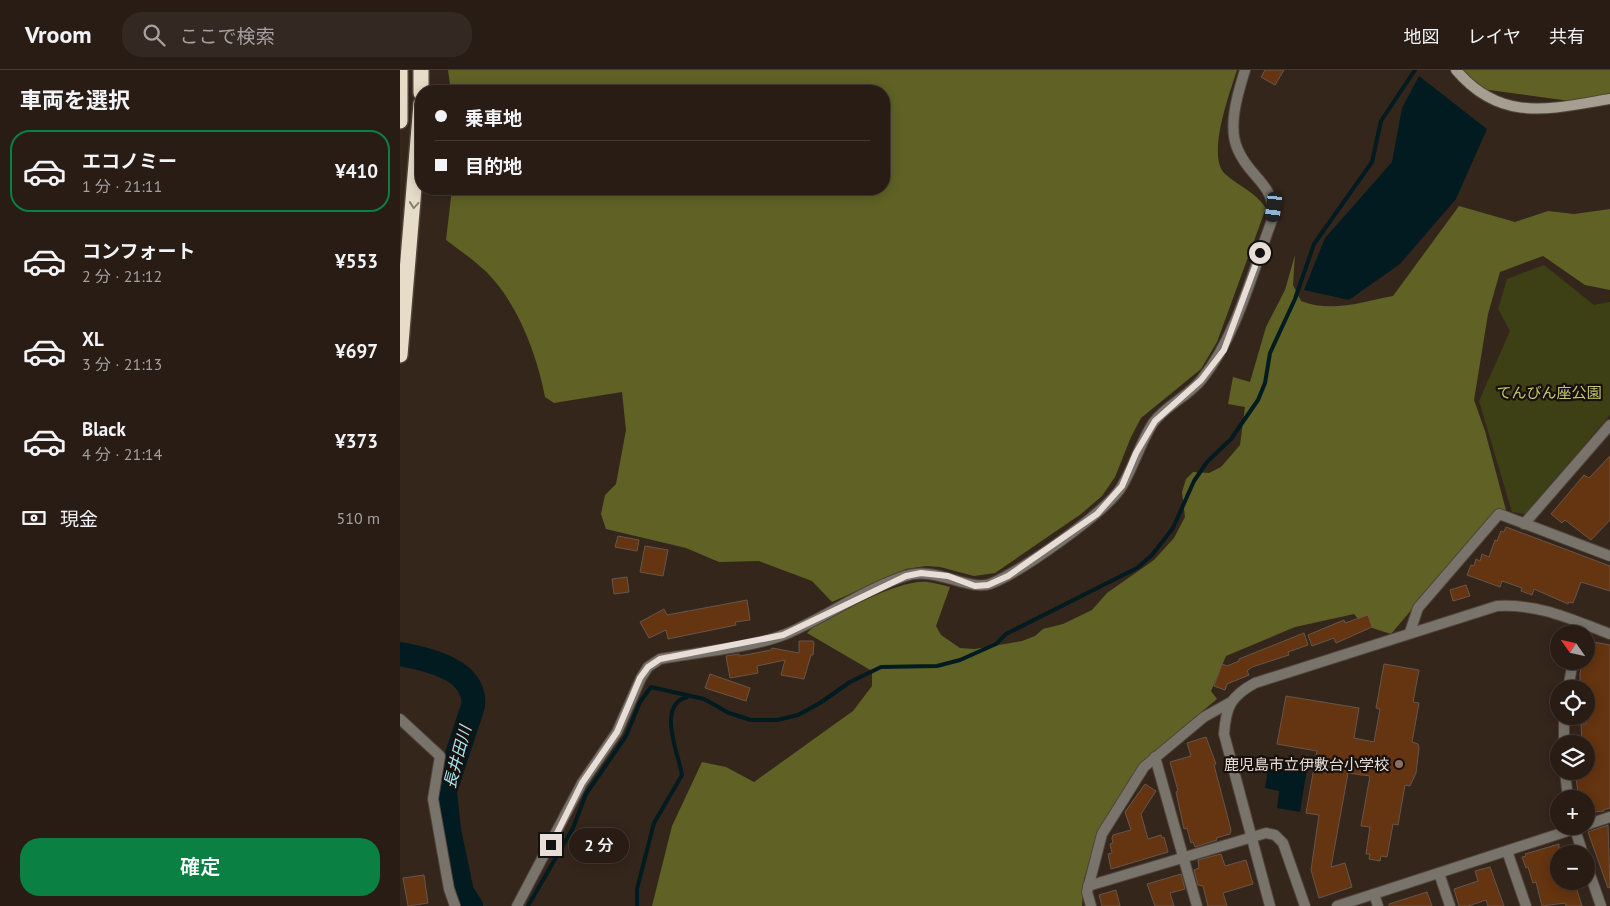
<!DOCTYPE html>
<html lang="ja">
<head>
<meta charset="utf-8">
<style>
	body { margin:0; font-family:"PT Sans","Noto Sans JP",sans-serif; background:#342922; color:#f1f3f6; height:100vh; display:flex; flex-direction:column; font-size:19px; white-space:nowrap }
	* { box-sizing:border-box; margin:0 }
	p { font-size:16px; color:#a5a1a0 }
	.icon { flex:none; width:28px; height:28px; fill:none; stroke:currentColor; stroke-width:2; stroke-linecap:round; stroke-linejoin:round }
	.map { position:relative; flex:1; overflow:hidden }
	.details { display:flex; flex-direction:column; background:#281c15; width:400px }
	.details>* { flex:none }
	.hud { position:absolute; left:15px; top:15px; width:475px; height:110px; border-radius:20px; box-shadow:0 2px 12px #0003,0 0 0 1px #443a34; display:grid; align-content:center; height:110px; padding:0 20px; background:#281c15 }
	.needle { width:32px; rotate:304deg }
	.fabs { position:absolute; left:1150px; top:555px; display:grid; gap:10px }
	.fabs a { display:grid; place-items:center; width:45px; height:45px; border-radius:50%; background:#281c15; box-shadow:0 2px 12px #0003,0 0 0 1px #443a34; font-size:25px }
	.end { position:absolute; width:22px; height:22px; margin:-11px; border:6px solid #e8ded7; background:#111; box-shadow:0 0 0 2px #111 }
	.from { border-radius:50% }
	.bubble { position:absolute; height:35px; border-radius:18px; background:#281c15; box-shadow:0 2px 12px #0003,0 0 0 1px #443a34; font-size:16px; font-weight:600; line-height:35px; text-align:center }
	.car { position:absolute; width:15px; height:30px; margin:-15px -8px; border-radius:6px; box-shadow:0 0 4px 1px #0007; background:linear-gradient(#222 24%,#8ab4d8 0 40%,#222 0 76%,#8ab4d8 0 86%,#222 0) }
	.hud b { display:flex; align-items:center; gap:18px; height:48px; font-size:19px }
	.hud b+b { border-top:1px solid #443a34 }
	.hud i { width:12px; height:12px; background:#f1f3f6 }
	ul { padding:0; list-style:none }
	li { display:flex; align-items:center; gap:15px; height:82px; margin:0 10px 8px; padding:0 10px; border:2px solid transparent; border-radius:20px }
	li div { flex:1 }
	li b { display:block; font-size:19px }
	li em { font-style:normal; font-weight:600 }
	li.current { border-color:#0b8043 }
	li>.icon { width:45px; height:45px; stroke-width:1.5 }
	h2 { padding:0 20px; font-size:22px; line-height:60px }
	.pay { display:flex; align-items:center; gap:12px; height:55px; padding:0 20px; font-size:19px }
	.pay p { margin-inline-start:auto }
	.cta { display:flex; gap:10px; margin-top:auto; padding:10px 20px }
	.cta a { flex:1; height:58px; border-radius:20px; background:#0b8043; color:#fff; font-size:20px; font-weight:600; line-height:58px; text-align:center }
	header { display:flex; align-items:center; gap:30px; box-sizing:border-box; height:70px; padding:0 25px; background:#281c15; border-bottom:1px solid #443a34 }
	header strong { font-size:24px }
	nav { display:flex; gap:28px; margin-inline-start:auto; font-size:18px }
	.search { width:350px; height:45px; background:#342922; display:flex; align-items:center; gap:12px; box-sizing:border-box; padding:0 18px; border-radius:20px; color:#a5a1a0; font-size:19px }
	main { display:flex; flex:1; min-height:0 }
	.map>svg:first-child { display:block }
	.green { fill:#3d3f15 }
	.forest { fill:#5f6224 }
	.water { fill:#021b21 }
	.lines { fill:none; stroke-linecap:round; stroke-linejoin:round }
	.stream { stroke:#021b21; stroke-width:4 }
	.river { stroke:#021b21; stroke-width:24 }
	.building { fill:#653410; stroke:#67564b }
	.street-casing { stroke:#52433a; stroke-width:12 }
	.secondary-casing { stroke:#52433a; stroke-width:12 }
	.highway-casing { stroke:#52433a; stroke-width:18 }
	.street { stroke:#78746c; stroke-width:10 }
	.secondary { stroke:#a59e91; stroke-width:10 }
	.highway { stroke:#e6dcc8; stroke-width:15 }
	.oneway { stroke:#898073 }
	.route { stroke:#e8ded7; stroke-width:6 }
	.education-dot { fill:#8d6e63; stroke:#17100c; stroke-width:2 }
	.labels { text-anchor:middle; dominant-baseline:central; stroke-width:4.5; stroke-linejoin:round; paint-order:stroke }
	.park-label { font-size:15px; fill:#c4ca6f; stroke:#17100c }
	.poi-label { font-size:15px; fill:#e8ded7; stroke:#17100c; text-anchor:end }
	.water-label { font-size:16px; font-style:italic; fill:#a6e7f6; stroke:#17100c }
</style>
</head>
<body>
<header>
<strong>Vroom</strong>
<div class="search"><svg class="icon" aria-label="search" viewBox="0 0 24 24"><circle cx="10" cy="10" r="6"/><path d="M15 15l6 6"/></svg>ここで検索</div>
<nav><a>地図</a><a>レイヤ</a><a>共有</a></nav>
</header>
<main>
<section class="details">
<h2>車両を選択</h2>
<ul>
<li class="current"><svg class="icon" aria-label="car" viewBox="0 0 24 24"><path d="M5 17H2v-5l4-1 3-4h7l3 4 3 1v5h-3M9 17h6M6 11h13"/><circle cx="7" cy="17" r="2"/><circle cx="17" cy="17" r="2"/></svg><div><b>エコノミー</b><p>1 分 · 21:11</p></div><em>¥410</em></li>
<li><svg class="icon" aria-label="car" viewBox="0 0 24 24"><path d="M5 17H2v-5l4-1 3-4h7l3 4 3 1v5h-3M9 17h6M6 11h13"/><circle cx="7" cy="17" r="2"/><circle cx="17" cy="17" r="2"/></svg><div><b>コンフォート</b><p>2 分 · 21:12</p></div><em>¥553</em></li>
<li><svg class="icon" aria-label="car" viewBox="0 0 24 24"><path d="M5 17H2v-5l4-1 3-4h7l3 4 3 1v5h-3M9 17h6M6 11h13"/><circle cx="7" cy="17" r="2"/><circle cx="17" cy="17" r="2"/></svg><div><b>XL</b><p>3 分 · 21:13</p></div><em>¥697</em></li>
<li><svg class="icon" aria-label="car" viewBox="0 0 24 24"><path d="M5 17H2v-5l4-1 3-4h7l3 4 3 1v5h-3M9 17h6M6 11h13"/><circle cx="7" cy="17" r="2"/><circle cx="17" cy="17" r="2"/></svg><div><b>Black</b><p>4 分 · 21:14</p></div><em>¥373</em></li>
</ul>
<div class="pay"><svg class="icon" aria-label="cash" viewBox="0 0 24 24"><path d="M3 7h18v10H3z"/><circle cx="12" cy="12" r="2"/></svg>現金<p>510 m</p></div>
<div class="cta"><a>確定</a></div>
</section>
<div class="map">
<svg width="1210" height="836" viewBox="0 0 1210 836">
	<rect width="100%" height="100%" fill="#35261c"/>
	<path class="green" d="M1144 195 1194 235 1210 232V345L1125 444 1112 442 1079 331 1110 261 1098 239 1107 209Z"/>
	<g class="forest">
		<path d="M48 0H837C830 22 806 86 825 104 840 117 854 121 866 138L817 272 801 299 741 348 731 367 715 407 702 426 681 444 595 503 574 506 540 497 526 496 506 499 432 532 412 511 359 491 319 492 286 478 206 459 201 444 205 425 216 414 226 360 222 322 154 333 145 327C137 284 116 228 82 198 71 188 58 179 46 170L52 119H484V21H51Z"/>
		<path d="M1062 0H1210V26L1170 31 1082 19Z"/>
		<path d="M1059 136 1115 152 1148 141 1174 144 1210 139V220L1185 215 1143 186 1100 202 1088 244 1074 330 1085 361 1107 444 1072 468 991 564 963 555 954 544 895 557 826 586 811 621 817 629 769 669 732 712 698 762 684 809 682 836H252L272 756 302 692 326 697 354 712 453 641 472 616V601L407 563 413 557C441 543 497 509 528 512 535 513 543 515 550 517L536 556 541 565 560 578 575 579 622 571 635 566 643 559 663 554 692 540 707 523 754 490 774 468 785 447 782 422 786 409 793 402 809 403 821 397 840 375 845 337 828 334 833 307 850 312 866 257 885 220 895 185 893 215 901 231C932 243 961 232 993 226Z"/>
	</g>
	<g class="water">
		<path d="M1019 6 1087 59 1056 129 1000 194 949 230 904 220 925 168 992 92 1002 38Z"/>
		<path d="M870 687 908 693 900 742 877 738 879 721 865 718Z"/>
	</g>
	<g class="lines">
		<g class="stream">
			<path d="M128 836 173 758 186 724 226 666 240 632 251 617 304 629 329 643 351 650H377L398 645 420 633 450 612 481 597 537 596 560 590 596 574 606 564 737 498 752 485 773 458 794 411 807 392 831 369 858 330 865 313 870 283 895 229 914 174 972 92 981 51 1015 0"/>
			<path d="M237 836V819L254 753 282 705C279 685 256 635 287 627"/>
		</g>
		<path class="river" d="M0 584C28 589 77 600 73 636L45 721 49 760 57 798 62 822 71 836"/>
	</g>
	<g class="building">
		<path d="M865 0H884L875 15 861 7Z"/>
		<path d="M1210 386V450L1191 470 1165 450 1162 453 1151 444 1184 405 1189 408Z"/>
		<path d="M1106 457 1210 496V521L1181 512 1173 533 1169 532 1168 534 1134 519 1132 525 1121 521 1122 518 1102 511 1100 517 1067 505 1071 495 1074 496 1076 489 1080 491 1082 484 1089 487 1095 470 1097 471 1101 461 1104 462Z"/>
		<path d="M218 466 239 470 237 481 215 477Z"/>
		<path d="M245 476 268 480 263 506 240 502Z"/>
		<path d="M227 507 229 522 214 524 212 509Z"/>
		<path d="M1066 515 1070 526 1053 531 1050 520Z"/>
		<path d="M347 530 350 550 335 552 336 555 268 569 266 560 249 568 240 552 264 539 267 545Z"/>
		<path d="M968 545 972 557 936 573 934 568 912 576 908 565 944 550 945 553Z"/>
		<path d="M904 563 908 575 888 582 889 585 852 597 847 601 849 605 827 614 825 620 814 616 822 594 827 596 839 591V589Z"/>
		<path d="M399 571H413L414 573 413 585H411L404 609 381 605 385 590 357 596 358 603 330 608 326 586 339 584 340 586 371 580 372 578 399 583Z"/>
		<path d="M1188 571 1210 575V738L1203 740 1204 741 1186 743V729H1179L1175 701H1186V674H1182L1181 654H1186V617L1180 613V604L1182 592H1186Z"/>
		<path d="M984 594 1019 600 1013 632 1019 633 1012 672 1018 674 1019 678 1016 703 1010 716 1005 715 998 755 993 754 987 787 981 786 980 791 969 789 970 784H966L970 757 961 756 970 706 948 703 931 797 945 793 952 817 919 828 911 800 919 745 906 743 917 681 877 674 886 626 959 638 954 668 974 672 980 639 976 638Z"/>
		<path d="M310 604 350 618 346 631 305 618Z"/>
		<path d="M806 667 816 694 814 695 831 760 830 764 816 768 817 770 795 777 793 772 791 773 787 758 784 759 776 722 778 721 770 692 791 686 787 673Z"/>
		<path d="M745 714 756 721 741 744 748 769 761 765 762 768 764 767 768 782 711 799 708 784 712 783 710 774 713 773 712 768 713 765 731 760 725 742Z"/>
		<path d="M1208 755 1210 817 1208 818 1188 762Z"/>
		<path d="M1159 774V811H1174L1182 836H1166L1165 833 1142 836 1136 812 1133 813 1128 797 1126 798 1122 787 1126 786 1125 784Z"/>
		<path d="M821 784 825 796 846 790 853 814 823 823 827 836H808L803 816 798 815 794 800 799 798 798 790Z"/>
		<path d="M1090 797 1104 836H1088L1086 830 1068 836H1059L1054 819 1078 811 1075 801Z"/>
		<path d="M781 804 785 819 770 823 774 836H755L747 814Z"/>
		<path d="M24 805 28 833 8 836 3 808Z"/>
		<path d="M716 820 720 836H702L699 825Z"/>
		<path d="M1027 822 1032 836H989V834Z"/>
	</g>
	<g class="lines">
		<defs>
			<g id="street">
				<path d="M1124 454 1210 355"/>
				<path d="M1010 562 1018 538 1099 444 1210 486"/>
				<path d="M1180 564 1183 554"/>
				<path d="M1168 619 1173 591"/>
				<path d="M0 649 40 686 33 729 49 819 55 836"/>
				<path d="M1164 674V646"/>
				<path d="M755 687 797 836"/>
				<path d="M1165 701 1168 729"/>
				<path d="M1186 755 1210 747"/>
				<path d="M1174 756 1183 784"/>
				<path d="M1107 781 1126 836"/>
				<path d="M1186 793 1201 836"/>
				<path d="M1039 803 1050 836"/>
				<path d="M688 816 866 763 875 765 883 773 905 836"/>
				<path d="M974 824 978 836"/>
				<path d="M117 836 182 713 217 662 241 608 248 597 260 589C298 582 351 578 386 564 426 547 463 520 505 506 536 496 568 521 590 514 619 503 707 442 722 416 734 396 740 373 753 353 766 335 789 326 802 309 836 267 853 201 872 150 877 114 850 109 838 80 827 57 838 23 845 0"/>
				<path d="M691 836 687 822 702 764 744 697 804 647 831 632"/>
				<path d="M870 836 824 664C826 636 831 626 855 613L1097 536C1141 534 1170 549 1210 564"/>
				<path d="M937 836 1183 756"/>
			</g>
			<path id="secondary" d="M1056 0C1101 53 1149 39 1210 29"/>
			<g id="highway">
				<path d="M21 0V23"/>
				<path d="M0 51V0"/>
				<path d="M0 285 21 34"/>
			</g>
		</defs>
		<use href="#street" class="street-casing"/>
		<use href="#secondary" class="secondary-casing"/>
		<use href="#highway" class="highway-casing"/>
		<use href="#street" class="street"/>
		<use href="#secondary" class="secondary"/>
		<use href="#highway" class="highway"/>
	</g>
	<defs><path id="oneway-chevron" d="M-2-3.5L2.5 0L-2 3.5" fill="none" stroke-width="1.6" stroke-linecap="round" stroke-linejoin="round" transform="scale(1.25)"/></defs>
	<use class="oneway" href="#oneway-chevron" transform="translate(14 135) rotate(95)"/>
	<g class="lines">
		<path class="route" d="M151 775 182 713 217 662 240 608 248 597 260 589 383 565 506 506 521 503 548 506 575 516 588 515 608 506 697 444 722 416 736 383 755 351 801 310 824 280 860 183"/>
	</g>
	<circle class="education-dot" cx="999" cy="694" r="5"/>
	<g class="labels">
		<g class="park-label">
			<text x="1149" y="322">てんびん座公園</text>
		</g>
		<g class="poi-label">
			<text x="989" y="694">鹿児島市立伊敷台小学校</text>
		</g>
		<g class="water-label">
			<text transform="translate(57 687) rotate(-75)">長井田川</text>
		</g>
	</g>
</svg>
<div class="fabs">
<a><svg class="needle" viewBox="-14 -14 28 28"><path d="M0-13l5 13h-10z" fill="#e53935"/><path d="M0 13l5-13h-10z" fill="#a5a1a0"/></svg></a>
<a><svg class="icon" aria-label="locate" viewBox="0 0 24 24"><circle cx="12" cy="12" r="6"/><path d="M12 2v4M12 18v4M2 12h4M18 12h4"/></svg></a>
<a><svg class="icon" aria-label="layers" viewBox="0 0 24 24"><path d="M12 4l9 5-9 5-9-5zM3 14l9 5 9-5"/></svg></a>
<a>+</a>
<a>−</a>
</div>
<i class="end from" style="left:860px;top:183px"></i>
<i class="end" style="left:151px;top:775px"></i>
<div class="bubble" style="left:169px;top:758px;width:60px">2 分</div>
<i class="car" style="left:874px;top:137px;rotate:187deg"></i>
<div class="hud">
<b><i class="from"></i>乗車地</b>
<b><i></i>目的地</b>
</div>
</div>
</main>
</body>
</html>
